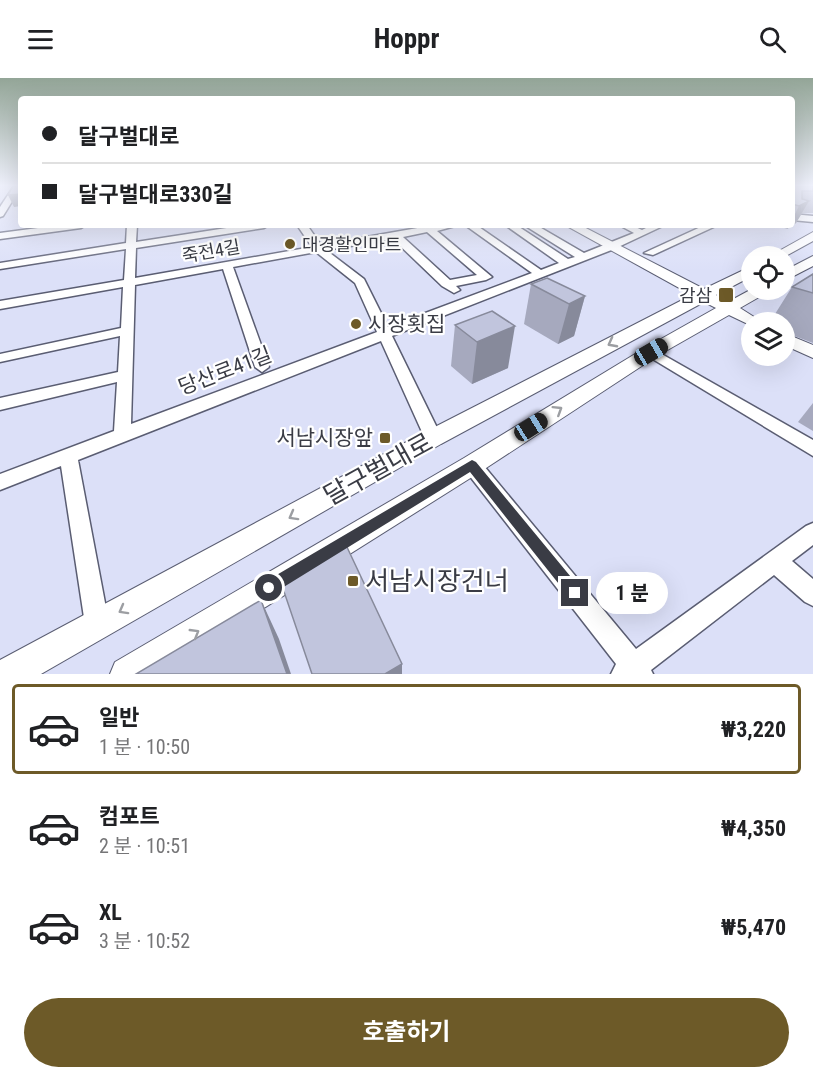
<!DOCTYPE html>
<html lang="ko">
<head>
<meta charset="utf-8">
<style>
	body { margin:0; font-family:"Roboto Condensed","Noto Sans KR",sans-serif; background:#f6f6f6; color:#202124; height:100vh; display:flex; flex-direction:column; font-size:22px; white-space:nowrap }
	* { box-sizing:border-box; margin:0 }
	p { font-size:20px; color:#757577 }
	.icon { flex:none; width:33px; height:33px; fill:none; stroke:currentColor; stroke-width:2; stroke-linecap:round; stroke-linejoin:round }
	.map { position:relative; height:596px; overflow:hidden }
	.side { display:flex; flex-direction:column; background:#fff; flex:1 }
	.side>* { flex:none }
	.guide { position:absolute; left:18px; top:18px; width:777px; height:132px; border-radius:6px; box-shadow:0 6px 24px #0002; display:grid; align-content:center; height:132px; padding:0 24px; background:#fff }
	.tools { position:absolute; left:741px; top:168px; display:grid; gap:12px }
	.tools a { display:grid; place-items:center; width:54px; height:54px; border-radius:50%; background:#fff; box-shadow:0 6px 24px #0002; font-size:30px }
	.end { position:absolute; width:27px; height:27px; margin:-14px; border:8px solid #3a3c45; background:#fff; box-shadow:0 0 0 3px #fff }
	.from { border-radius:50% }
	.bubble { position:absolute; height:42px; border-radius:21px; background:#fff; box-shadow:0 6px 24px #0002; font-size:20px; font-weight:700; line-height:42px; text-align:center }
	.car { position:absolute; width:18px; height:36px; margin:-18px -9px; border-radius:8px; box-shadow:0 0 4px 2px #0007; background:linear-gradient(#222 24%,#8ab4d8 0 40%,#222 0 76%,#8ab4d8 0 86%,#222 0) }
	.guide b { display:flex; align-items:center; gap:21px; height:57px; font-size:22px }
	.guide b+b { border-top:2px solid #e0e0e0 }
	.guide i { width:15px; height:15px; background:#202124 }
	ul { padding:10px 0 0; list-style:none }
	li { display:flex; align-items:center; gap:18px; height:90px; margin:0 12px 9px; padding:0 12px; border:3px solid transparent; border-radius:6px }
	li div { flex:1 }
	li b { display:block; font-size:22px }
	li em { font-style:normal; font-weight:700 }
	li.current { border-color:#6d5a28 }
	li>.icon { width:54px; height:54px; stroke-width:1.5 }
	.action { display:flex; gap:12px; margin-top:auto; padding:12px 24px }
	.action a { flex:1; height:69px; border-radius:36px; background:#6d5a28; color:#fff; font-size:24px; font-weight:700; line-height:69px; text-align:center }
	header { display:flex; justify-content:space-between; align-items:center; height:78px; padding:0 24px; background:#fff; font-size:27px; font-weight:700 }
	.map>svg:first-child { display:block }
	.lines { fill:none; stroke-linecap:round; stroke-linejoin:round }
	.minor-casing { stroke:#5a5d72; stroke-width:3 }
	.major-casing { stroke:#5a5d72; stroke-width:2 }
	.minor { fill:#fff; fill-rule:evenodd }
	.major { fill:#fff; fill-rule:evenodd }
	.wall { fill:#a6a9be }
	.shaded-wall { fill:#878a9b }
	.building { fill:#c1c5dd; stroke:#878a9b; stroke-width:1.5 }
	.oneway { stroke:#9c9ea2 }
	.route { fill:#3a3c45 }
	.poi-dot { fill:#6d5a28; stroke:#fff; stroke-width:2 }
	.labels { text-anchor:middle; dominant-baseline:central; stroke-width:4.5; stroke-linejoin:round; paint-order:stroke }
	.far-poi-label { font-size:18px; fill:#3a3c45; stroke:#fff; text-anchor:start }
	.far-street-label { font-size:18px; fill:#3a3c45; stroke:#fff }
	.poi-label { font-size:21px; fill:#3a3c45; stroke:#fff; text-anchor:start }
	.street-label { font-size:21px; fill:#3a3c45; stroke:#fff }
	.near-street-label { font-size:26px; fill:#3a3c45; stroke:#fff }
	.near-poi-label { font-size:26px; fill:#3a3c45; stroke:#fff; text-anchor:start }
</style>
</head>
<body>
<header><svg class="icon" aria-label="menu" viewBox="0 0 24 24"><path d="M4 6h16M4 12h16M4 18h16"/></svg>Hoppr<svg class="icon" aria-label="search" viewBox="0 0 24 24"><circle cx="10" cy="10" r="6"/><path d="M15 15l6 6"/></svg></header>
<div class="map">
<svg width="813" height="596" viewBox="0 0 813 596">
	<rect width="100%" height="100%" fill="#dce0f8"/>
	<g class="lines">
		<defs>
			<g id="minor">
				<path d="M14 108 21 109 3 138 0 139V129Z"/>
				<path d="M792 136 813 138V144L792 142Z"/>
				<path d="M61 147H86L81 150 0 161V155Z"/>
				<path d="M127 147H137L136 164 246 147H269L264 150 136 170 135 200 312 169 297 147H307L321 167 429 148 459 147 437 153 492 199 486 202 456 208 460 212 454 215 442 208 393 161 326 172 364 201 388 249 532 195 465 147H476L541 192 559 185 505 147H516L568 181 575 179 524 147H536L584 175 634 155 619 147H631L642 152 652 147H665L614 171 392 258 442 360 439 365 433 366 427 365 381 263 78 382 109 546 106 555 97 558 88 555 85 546 61 388 0 412V396L114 353 117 304 0 332V320L118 294 120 258 0 284V276L121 250 123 209 0 231V223L124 202 126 171 0 191V185L126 165ZM427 154 477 197 450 202 403 159ZM316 174 355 205 377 254 131 346 135 207 223 191 255 289 262 294 269 289 233 189Z"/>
				<path d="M705 147H718L653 177 644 175Z"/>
				<path d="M651 270 813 362V378L646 277 644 274Z"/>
				<path d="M472 380 479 382 636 571 806 448 813 445V467L792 483 813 501V528L805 524 774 497 651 592 653 596H611L616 586 465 392 463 387 465 382Z"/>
			</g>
			<g id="major">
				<path d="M565 147H580L704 211 752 188V198L716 217 728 224 752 211 768 212 766 215 740 230 762 244H752V248L729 237 657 278 480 394 159 596H110L115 584 464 380 645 270 716 230 704 224 441 366 41 596H0V582L425 354 692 217Z"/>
				<path d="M813 154V163L784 179 770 178Z"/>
				<path d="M813 178V188L784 203V193Z"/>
				<path d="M784 255 813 267V280L784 267Z"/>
			</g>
		</defs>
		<use href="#minor" class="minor-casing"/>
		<use href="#major" class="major-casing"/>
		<use href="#minor" class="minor"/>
		<use href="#major" class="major"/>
	</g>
	<g class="wall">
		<path d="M792 108H813V135H802L796 145 787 151 776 147H792Z"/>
		<path d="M813 196V265L784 254V244H770L792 209Z"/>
		<path d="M531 206 585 218 574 258 558 266 524 246Z"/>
		<path d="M492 233 508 290 472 306 451 288 455 247Z"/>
		<path d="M813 325V353L798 344Z"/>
	</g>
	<g class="shaded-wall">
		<path d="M21 116V128L14 129 8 117Z"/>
		<path d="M809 123 796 145 787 151 789 147H792V142L799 128Z"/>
		<path d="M585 218 574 258 558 266 569 226Z"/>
		<path d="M515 248 508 290 472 306 477 264Z"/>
		<path d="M261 522 279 561 291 596H287Z"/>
		<path d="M402 586V596H385Z"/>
	</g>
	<g class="building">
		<path d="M13 108H21V116L8 117Z"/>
		<path d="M792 108H813V113H802V121L809 123 799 128 792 126Z"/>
		<path d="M813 196V215L792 209Z"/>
		<path d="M547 200 585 218 569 226 531 206Z"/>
		<path d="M492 233 515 248 477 264 455 247Z"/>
		<path d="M346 467 402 586 385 596H312L279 499Z"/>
		<path d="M261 522 287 596H136Z"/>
	</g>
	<defs><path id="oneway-chevron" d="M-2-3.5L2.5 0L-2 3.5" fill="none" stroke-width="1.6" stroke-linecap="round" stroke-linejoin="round" transform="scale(1.5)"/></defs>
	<g class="oneway">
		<use href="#oneway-chevron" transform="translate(612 265) rotate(152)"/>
		<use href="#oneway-chevron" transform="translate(558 332) rotate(-32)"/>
		<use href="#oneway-chevron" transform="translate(293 438) rotate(151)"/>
		<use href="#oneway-chevron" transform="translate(123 532) rotate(151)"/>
		<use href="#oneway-chevron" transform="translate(195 555) rotate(-31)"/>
	</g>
	<linearGradient id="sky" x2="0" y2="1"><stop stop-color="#93a597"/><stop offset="0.56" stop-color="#eff1fc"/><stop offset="1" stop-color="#eff1fc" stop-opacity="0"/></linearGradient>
	<rect width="813" height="192" fill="url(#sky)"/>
	<path class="route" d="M472 382 476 384 580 510 583 515 580 520 575 523 570 520 470 394 274 515 269 518 263 515 261 510 263 505Z"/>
	<g class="poi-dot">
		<circle cx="290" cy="166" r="6"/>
		<rect x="718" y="209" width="16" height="16" rx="3"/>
		<circle cx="356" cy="246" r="6"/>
		<rect x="379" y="354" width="12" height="12" rx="3"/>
		<rect x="347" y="497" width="12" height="12" rx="3"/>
	</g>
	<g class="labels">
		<g class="far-poi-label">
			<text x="302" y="166">대경할인마트</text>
			<text x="712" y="217" text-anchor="end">감삼</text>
		</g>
		<g class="far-street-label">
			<text transform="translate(211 173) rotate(-10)">죽전4길</text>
		</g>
		<g class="poi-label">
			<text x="368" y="246">시장횟집</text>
			<text x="373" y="360" text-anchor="end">서남시장앞</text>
		</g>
		<g class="street-label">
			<text transform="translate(225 293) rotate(-21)">당산로41길</text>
		</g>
		<g class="near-street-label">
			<text transform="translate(378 391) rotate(-29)">달구벌대로</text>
		</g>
		<g class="near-poi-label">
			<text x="365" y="503">서남시장건너</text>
		</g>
	</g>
</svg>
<div class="tools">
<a><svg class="icon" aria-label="locate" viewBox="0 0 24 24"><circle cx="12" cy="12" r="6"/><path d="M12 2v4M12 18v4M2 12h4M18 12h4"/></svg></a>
<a><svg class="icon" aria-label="layers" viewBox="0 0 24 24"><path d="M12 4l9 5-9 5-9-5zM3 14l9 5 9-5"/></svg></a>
</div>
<i class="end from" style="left:269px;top:510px"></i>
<i class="end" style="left:575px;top:515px"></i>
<div class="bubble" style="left:596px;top:494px;width:72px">1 분</div>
<i class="car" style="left:651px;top:274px;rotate:60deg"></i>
<i class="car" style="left:531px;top:349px;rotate:58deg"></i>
<div class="guide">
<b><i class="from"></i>달구벌대로</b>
<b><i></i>달구벌대로330길</b>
</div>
</div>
<section class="side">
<ul>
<li class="current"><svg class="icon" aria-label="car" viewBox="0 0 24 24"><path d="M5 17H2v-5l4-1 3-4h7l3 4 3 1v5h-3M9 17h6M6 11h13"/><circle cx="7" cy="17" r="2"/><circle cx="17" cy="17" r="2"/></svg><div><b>일반</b><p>1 분 · 10:50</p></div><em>₩3,220</em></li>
<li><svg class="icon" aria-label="car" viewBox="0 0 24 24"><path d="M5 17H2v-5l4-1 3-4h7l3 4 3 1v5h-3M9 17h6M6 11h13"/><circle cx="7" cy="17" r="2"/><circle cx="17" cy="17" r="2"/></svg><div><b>컴포트</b><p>2 분 · 10:51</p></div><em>₩4,350</em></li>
<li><svg class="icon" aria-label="car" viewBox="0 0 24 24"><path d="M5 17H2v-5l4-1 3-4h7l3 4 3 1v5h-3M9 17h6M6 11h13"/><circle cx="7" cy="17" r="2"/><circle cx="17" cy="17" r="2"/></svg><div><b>XL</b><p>3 분 · 10:52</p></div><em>₩5,470</em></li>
</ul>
<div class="action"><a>호출하기</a></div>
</section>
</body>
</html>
